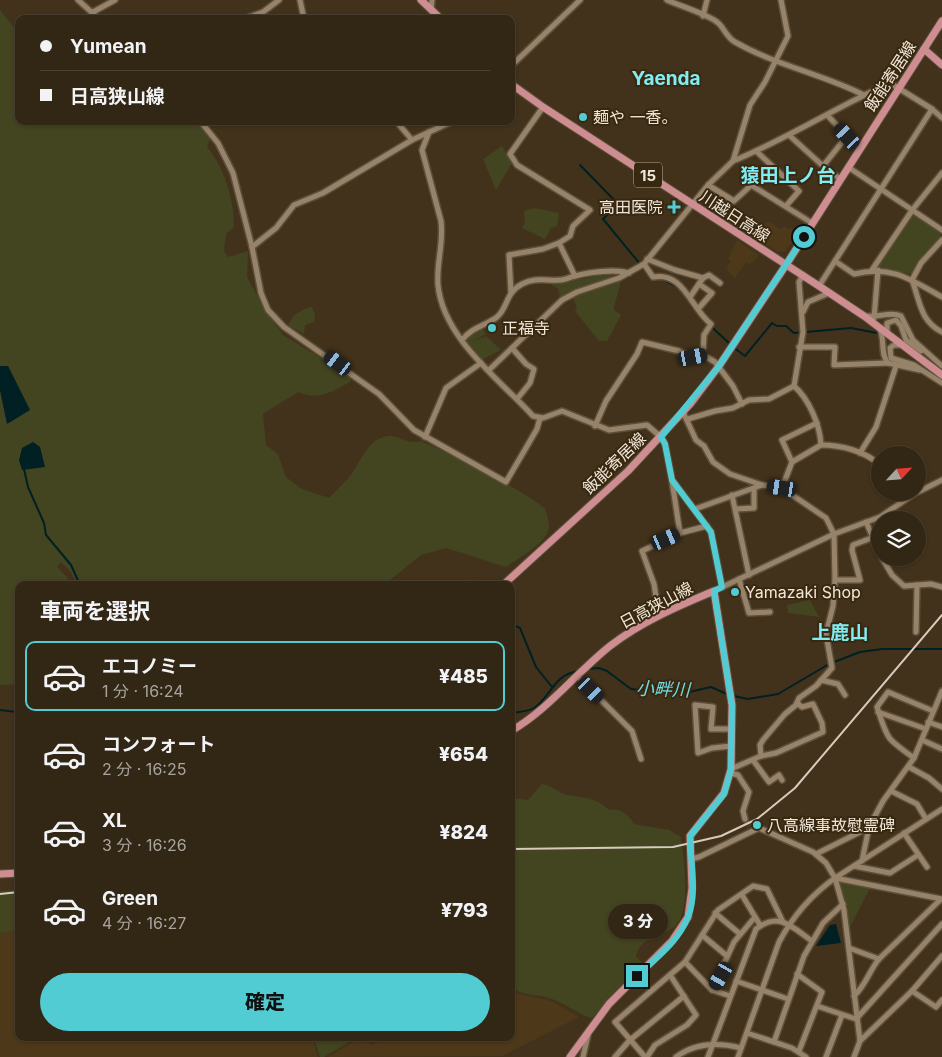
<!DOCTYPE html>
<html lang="ja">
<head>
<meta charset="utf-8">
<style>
	body { margin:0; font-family:Inter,"Noto Sans JP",sans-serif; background:#3a2e1d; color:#f1f3f6; height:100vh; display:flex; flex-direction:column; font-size:19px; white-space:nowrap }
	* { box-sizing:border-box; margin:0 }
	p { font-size:16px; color:#a8a5a0 }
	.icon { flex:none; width:28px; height:28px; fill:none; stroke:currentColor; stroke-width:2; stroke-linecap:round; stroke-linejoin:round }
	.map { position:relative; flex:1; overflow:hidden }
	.details { position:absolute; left:15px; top:581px; width:500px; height:460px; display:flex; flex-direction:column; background:#322614; border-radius:10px; box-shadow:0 1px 4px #0004,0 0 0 1px #4d4334 }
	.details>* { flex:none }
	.banner { position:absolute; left:15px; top:15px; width:500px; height:110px; border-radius:10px; box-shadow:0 1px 4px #0004,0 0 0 1px #4d4334; display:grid; align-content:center; height:110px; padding:0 25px; background:#322614 }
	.needle { width:32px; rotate:64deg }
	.buttons { position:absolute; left:871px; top:446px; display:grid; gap:10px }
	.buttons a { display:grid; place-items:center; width:55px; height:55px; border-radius:50%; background:#322614; box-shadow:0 1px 4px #0004,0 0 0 1px #4d4334; font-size:25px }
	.end { position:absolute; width:22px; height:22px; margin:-11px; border:6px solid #51ccd3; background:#111; box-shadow:0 0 0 2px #111 }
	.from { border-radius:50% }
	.bubble { position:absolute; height:35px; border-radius:18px; background:#322614; box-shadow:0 1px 4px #0004,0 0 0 1px #4d4334; font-size:16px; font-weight:800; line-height:35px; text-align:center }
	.car { position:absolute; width:15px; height:30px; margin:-15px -8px; border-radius:6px; box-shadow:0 0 4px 1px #0007; background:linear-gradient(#222 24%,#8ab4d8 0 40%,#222 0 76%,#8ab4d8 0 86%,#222 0) }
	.banner b { display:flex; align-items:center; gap:18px; height:48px; font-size:19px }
	.banner b+b { border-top:1px solid #4d4334 }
	.banner i { width:12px; height:12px; background:#f1f3f6 }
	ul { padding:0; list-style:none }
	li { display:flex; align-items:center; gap:15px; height:70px; margin:0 10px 8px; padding:0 15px; border:2px solid transparent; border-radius:10px }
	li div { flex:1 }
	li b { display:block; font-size:19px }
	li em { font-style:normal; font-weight:800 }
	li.active { border-color:#51ccd3 }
	li>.icon { width:45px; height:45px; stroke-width:1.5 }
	h2 { padding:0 25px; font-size:22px; line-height:60px }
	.cta { display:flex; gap:10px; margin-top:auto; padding:10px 25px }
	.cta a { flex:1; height:58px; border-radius:30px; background:#51ccd3; color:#111; font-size:20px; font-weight:800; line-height:58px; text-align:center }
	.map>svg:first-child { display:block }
	.built { fill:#4d381a }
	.green { fill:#434420 }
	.water { fill:#002023 }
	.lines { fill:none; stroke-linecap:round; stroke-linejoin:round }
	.stream { stroke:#002023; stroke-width:2 }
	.minor-tunnel { stroke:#5c4d38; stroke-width:5; stroke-dasharray:5 2.5; stroke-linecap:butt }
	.minor-casing { stroke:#5d4f3b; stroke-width:8 }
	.major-casing { stroke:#5d4f3b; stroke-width:9 }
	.minor { stroke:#968369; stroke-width:5 }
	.major { stroke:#ce8d91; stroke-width:7 }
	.rail { stroke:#d6cbbc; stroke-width:2 }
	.route { stroke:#51ccd3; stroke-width:6 }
	.poi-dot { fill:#51ccd3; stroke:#382810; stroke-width:2 }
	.labels { text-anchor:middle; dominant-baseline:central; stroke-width:4; stroke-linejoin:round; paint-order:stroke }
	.shield { fill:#382810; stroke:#baae9d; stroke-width:1 }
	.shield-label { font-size:15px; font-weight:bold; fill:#f1e7d9 }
	.street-label { font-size:16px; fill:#f1e7d9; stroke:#382810 }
	.poi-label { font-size:16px; fill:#f1e7d9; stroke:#382810; text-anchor:start }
	.water-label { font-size:18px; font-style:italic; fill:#72dbe5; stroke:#382810 }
	.quarter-label { font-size:19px; font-weight:bold; fill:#81edf3; stroke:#382810 }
</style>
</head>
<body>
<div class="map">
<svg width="942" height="1057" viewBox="0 0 942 1057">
	<rect width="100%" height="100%" fill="#42321b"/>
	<g class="built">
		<path d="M755 220 762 224 770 222 781 229 784 226 789 229 790 227 798 232 786 251 778 252 747 232Z"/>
		<path d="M737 240 759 255 750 265 746 262 735 278 726 269 731 261 728 259Z"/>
		<path d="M472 579 475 585H440L444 584Z"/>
		<path d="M19 925V1038H312L318 1057H0V926Z"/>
		<path d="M511 988 516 993 551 1001 579 1017 502 1056 328 1057 360 1038 371 1045 386 1038H511Z"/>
	</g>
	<g class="green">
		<path d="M0 10 19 34V121H196L210 139 207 147C225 168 234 200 234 227L226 234 224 251 228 257 248 251 247 277 265 309 283 335 347 374 351 381C333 392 318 401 298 392L263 414 266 445 278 454 286 477 302 489 329 498C337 489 347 481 353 472 362 458 371 435 391 436 403 437 408 445 421 441 461 459 510 483 545 508 547 514 549 522 549 528 547 543 517 559 506 567L446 548 421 555 384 585H78L70 571 61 562 57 567 67 577 68 585H19V684L0 685V390L7 423 30 410 8 366H0Z"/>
		<path d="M502 146 512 163 496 190 483 159Z"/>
		<path d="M535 208 559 213 557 226 551 228 545 239 522 228 525 222 524 211Z"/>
		<path d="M915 216 940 233 941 238 920 261 912 274 880 268 878 264 911 217Z"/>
		<path d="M612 275 611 278 560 298 558 289 551 284 553 281C565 284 595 275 612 275Z"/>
		<path d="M621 281 614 307V310L621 315 607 341H599L575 311 577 307 573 298 585 291Z"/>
		<path d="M311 306 315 314 314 322 305 325 304 334 288 325 294 315Z"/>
		<path d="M481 327 486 334 474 341 486 336 501 350 482 360 466 340 471 332Z"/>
		<path d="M810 600 819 617 788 613 787 605Z"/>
		<path d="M542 784C551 785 556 791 564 794 583 799 593 795 609 810 620 808 628 814 634 824L669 830 681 837C684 858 690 903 679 921 668 939 642 932 636 956L642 963 592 1018C580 1016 564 1002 549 998 536 994 520 996 511 986V798L528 800Z"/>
		<path d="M842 882 870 888 850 927 848 908 839 884Z"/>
		<path d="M19 890V930L0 933V891Z"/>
		<path d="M314 1038H356L324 1057H320Z"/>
	</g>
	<g class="water">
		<path d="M0 366H8L30 410 7 424 0 390Z"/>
		<path d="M33 442 40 447 45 467 22 470 19 460 22 448Z"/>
		<path d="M836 924 841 943 816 946 830 925Z"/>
	</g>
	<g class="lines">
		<g class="stream">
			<path d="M580 165 618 204 603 219 645 270"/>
			<path d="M662 279 678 287"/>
			<path d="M702 318 730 344"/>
			<path d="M733 347 745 356 772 323 777 326H786L794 333 851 328 877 333"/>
			<path d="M24 469 28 487 44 523 46 535 71 565 80 585"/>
			<path d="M511 624 520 628 536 667 552 687"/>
			<path d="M587 669 599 668 607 671 631 689 640 690 659 685 689 692 711 687 729 695"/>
			<path d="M734 696 748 699 778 694 829 664 860 652 882 649H942"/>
			<path d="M0 710 17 712 19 716"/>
			<path d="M511 713C519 712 527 712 534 708 551 697 553 675 578 671"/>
		</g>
		<path class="minor-tunnel" d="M745 819 749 826"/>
		<defs>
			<g id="minor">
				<path d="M78 0 99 19"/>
				<path d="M300 0 304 19"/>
				<path d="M667 0C680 6 707 14 717 22 724 27 726 37 735 42 775 65 822 74 864 95"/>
				<path d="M431 10 432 0"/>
				<path d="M93 12 115 0"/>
				<path d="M703 16 707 0"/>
				<path d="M244 19 263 12 279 0"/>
				<path d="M511 66 580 0"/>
				<path d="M200 121 218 143 233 173 252 247 261 293 268 310 284 327 379 394 414 430 506 482 537 429 540 418"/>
				<path d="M396 121 412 140"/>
				<path d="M429 132 422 150 441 221C444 243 436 264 438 285 443 338 499 379 533 416L543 418 562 411 609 430 647 425 661 437 665 444 672 480 711 532 722 587"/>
				<path d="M790 136 823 166 840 179"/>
				<path d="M756 151 799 191 786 206"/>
				<path d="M733 161C787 139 836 107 890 83L932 109"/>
				<path d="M823 166 847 136 828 116"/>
				<path d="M848 167 942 230"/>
				<path d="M708 185 734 201 771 167"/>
				<path d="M751 185 812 223"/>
				<path d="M942 240 921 263 912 280C920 301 920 321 942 332"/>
				<path d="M559 243 575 276"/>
				<path d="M252 247 276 228 294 205 323 193 412 140 453 121"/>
				<path d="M647 259 675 270 703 278"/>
				<path d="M835 261 854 274C892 265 910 279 942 297"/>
				<path d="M644 264 653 277C684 271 691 309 711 324L704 335 703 355"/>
				<path d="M872 270 913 209 942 173"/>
				<path d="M819 286 932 109 942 118"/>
				<path d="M511 293 509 255 543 249 559 243 570 236 573 226 590 210 517 165 510 154 543 107"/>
				<path d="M690 297 703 278 709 275 720 283"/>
				<path d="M698 309 712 293 699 284"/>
				<path d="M803 312 808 302 829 293"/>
				<path d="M865 316C877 318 890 311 901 316L913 340 942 366"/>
				<path d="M874 318 878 270"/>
				<path d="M880 329C885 340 880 354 888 363L920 370"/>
				<path d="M887 334V323L896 320 901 326 906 340 921 351"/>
				<path d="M462 340C472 327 485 326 497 317 508 308 505 293 522 284 535 277 547 281 560 280 565 280 570 277 575 276 589 272 615 269 629 273"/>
				<path d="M900 345H894L890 348 891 358 914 365 942 383"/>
				<path d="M799 347H835L834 365 888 363"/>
				<path d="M512 348 526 364 534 369 530 383 517 399"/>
				<path d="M489 370 562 300 577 292 619 278 644 264 708 185 733 161 750 105 765 82 788 36 781 0"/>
				<path d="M794 386 803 332 799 282 803 275"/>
				<path d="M683 412 696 440 704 446 713 462 730 474 762 485"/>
				<path d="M688 419 715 411 733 408 749 400 769 399 794 386C809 399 820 425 821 445L792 462 782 488"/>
				<path d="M595 426 606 401 637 354 642 342 679 351 693 357 703 355 715 362 733 386 742 404"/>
				<path d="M425 437 446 388 481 363"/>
				<path d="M821 445C841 445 865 451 880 465"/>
				<path d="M860 453 876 427 896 366"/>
				<path d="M792 462 782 440 817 423"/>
				<path d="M918 492 942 480"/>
				<path d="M732 495 749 575"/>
				<path d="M695 509 762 485 782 488 826 518 834 534 835 580 833 606 826 634 832 668 816 686 799 698 796 705 785 714 763 740 760 745 761 756 731 769"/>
				<path d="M736 509 754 508V488"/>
				<path d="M866 522 880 553"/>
				<path d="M680 533 707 526"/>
				<path d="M882 558 892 575 904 586 931 584 942 587"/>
				<path d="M739 579 749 613 770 612"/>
				<path d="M835 580H860L852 550 853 545 874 537"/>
				<path d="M714 591 834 534 880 517 917 492"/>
				<path d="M659 616 654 584 642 551 680 533 672 481"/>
				<path d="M916 632 917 585"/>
				<path d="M577 676 632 731 641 759"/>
				<path d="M821 680 838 684 845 695"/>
				<path d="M878 712 926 729"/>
				<path d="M928 722 942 727"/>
				<path d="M922 740 942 749"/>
				<path d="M731 746 712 748 698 753 695 705 713 707 711 729H732"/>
				<path d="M761 756 776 753 823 732 822 723 813 704 802 707 797 703"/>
				<path d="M914 758C885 737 888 740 877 707L888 692 933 711"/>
				<path d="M753 760 769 782 779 775 782 780"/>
				<path d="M909 767 929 778 942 789"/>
				<path d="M731 773 738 775 749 792 743 811 745 819"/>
				<path d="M891 791 917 804 926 819"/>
				<path d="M904 833 927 867"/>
				<path d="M816 854 868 828"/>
				<path d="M691 859 699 857 759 828 813 852 826 863 835 878 844 910 860 1041 854 1057"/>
				<path d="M862 861 869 827 883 801 914 758 942 691"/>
				<path d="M854 866 890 873 918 855"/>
				<path d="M835 878 942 899"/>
				<path d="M742 895 760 925"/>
				<path d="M715 913 740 934"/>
				<path d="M702 935 727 956"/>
				<path d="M849 948 879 959"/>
				<path d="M685 962 712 990 730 996"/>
				<path d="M797 974 822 992 799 1051"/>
				<path d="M736 981 788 999"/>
				<path d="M712 990 734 942 755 917"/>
				<path d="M912 991 936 1007 942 1000"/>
				<path d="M854 996C866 985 869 971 879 959L940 900"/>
				<path d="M817 1006 856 1019 942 924"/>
				<path d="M747 1033 792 1048 806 1057"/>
				<path d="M860 1041 912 991 942 956"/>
				<path d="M774 1042 804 956 823 923 843 904"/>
				<path d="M583 1057 588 1035"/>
				<path d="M615 1057 630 1040 684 996"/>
				<path d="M645 1057 615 1022 685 962 718 910 753 886 767 889 783 922"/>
				<path d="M647 1057 655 1045 687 1025 696 1015 670 975"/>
				<path d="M676 1057C696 1042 718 1042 741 1048"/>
				<path d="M708 1057 756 929C779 911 792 927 812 941"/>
				<path d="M738 1057 779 942C793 916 811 895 835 878L942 809"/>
				<path d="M826 1057 842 1015"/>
			</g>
			<g id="major">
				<path d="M421 0 441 19"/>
				<path d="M924 49 942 65"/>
				<path d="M511 84 543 107 819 286 864 316 942 375"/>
				<path d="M503 585 628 471 691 403 719 366 786 265 942 21"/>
				<path d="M511 731C549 709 576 673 610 646 641 622 678 606 714 591L732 705 731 769 724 793 690 836 692 888 688 917 672 941 609 1004 570 1057"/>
				<path d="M0 874 19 873"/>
			</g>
		</defs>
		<use href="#minor" class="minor-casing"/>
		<use href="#major" class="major-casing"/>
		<use href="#minor" class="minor"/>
		<use href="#major" class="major"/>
		<g class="rail">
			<path d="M511 849 673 847 721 836 757 819 795 788 942 615"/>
			<path d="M0 894 19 892"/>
		</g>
	</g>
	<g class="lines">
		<path class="route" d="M637 976C655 959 679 941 688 917 698 893 690 861 690 836L724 794 731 769 732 705 714 591 722 587 711 532 672 480 665 444 661 437 719 366 804 237"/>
	</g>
	<g class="poi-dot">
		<circle cx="583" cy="117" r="5"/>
		<path d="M671.5 199.5h5v5h5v5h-5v5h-5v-5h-5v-5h5z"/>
		<circle cx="492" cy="328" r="5"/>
		<circle cx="735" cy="592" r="5"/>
		<circle cx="757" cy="825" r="5"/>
	</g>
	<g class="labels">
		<rect class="shield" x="634" y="162.5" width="28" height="25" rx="4"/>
		<g class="shield-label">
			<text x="648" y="175">15</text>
		</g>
		<g class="street-label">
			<text transform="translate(890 76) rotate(-57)">飯能寄居線</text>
			<text transform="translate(735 216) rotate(33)">川越日高線</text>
			<text transform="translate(614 463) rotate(-44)">飯能寄居線</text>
			<text transform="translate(656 605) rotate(-28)">日高狭山線</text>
		</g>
		<g class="poi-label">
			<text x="593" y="117">麺や 一香。</text>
			<text x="663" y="207" text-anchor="end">高田医院</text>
			<text x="502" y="328">正福寺</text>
			<text x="745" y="592">Yamazaki Shop</text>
			<text x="767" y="825">八高線事故慰霊碑</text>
		</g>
		<g class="water-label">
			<text transform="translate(663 689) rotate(2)">小畔川</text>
		</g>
		<g class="quarter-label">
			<text x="666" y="78">Yaenda</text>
			<text x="788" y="175">猿田上ノ台</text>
			<text x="840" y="632">上鹿山</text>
		</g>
	</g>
</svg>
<div class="buttons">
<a><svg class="needle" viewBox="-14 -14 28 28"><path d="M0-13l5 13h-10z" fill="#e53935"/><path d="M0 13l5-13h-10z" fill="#a8a5a0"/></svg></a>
<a><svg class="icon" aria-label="layers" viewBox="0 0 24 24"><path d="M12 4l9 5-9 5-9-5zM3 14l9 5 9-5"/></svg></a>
</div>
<i class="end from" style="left:804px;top:237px"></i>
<i class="end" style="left:637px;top:976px"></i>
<div class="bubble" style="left:608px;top:904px;width:60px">3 分</div>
<i class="car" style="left:847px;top:136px;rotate:317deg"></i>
<i class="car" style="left:693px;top:357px;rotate:80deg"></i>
<i class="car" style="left:338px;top:363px;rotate:307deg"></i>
<i class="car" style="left:782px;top:488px;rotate:279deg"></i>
<i class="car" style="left:666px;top:539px;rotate:67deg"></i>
<i class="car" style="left:591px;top:690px;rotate:135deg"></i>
<i class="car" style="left:721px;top:976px;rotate:210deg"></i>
<div class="banner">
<b><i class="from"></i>Yumean</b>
<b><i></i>日高狭山線</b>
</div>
<section class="details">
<h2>車両を選択</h2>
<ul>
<li class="active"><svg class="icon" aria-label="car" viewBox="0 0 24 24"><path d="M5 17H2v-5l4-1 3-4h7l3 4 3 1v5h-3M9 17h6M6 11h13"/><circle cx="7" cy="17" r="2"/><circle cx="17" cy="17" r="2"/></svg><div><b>エコノミー</b><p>1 分 · 16:24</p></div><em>¥485</em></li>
<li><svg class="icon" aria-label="car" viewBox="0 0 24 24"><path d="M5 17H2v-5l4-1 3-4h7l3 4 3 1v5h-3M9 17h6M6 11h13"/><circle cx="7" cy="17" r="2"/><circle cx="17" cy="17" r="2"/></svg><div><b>コンフォート</b><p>2 分 · 16:25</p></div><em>¥654</em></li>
<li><svg class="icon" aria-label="car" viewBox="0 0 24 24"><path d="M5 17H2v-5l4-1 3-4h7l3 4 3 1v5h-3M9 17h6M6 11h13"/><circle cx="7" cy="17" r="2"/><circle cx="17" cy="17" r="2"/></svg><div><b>XL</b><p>3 分 · 16:26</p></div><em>¥824</em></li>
<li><svg class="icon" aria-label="car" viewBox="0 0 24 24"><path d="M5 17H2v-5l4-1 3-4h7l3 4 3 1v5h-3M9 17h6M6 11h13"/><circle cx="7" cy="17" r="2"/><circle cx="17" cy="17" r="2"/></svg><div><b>Green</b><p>4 分 · 16:27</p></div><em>¥793</em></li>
</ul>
<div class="cta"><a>確定</a></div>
</section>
</div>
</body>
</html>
